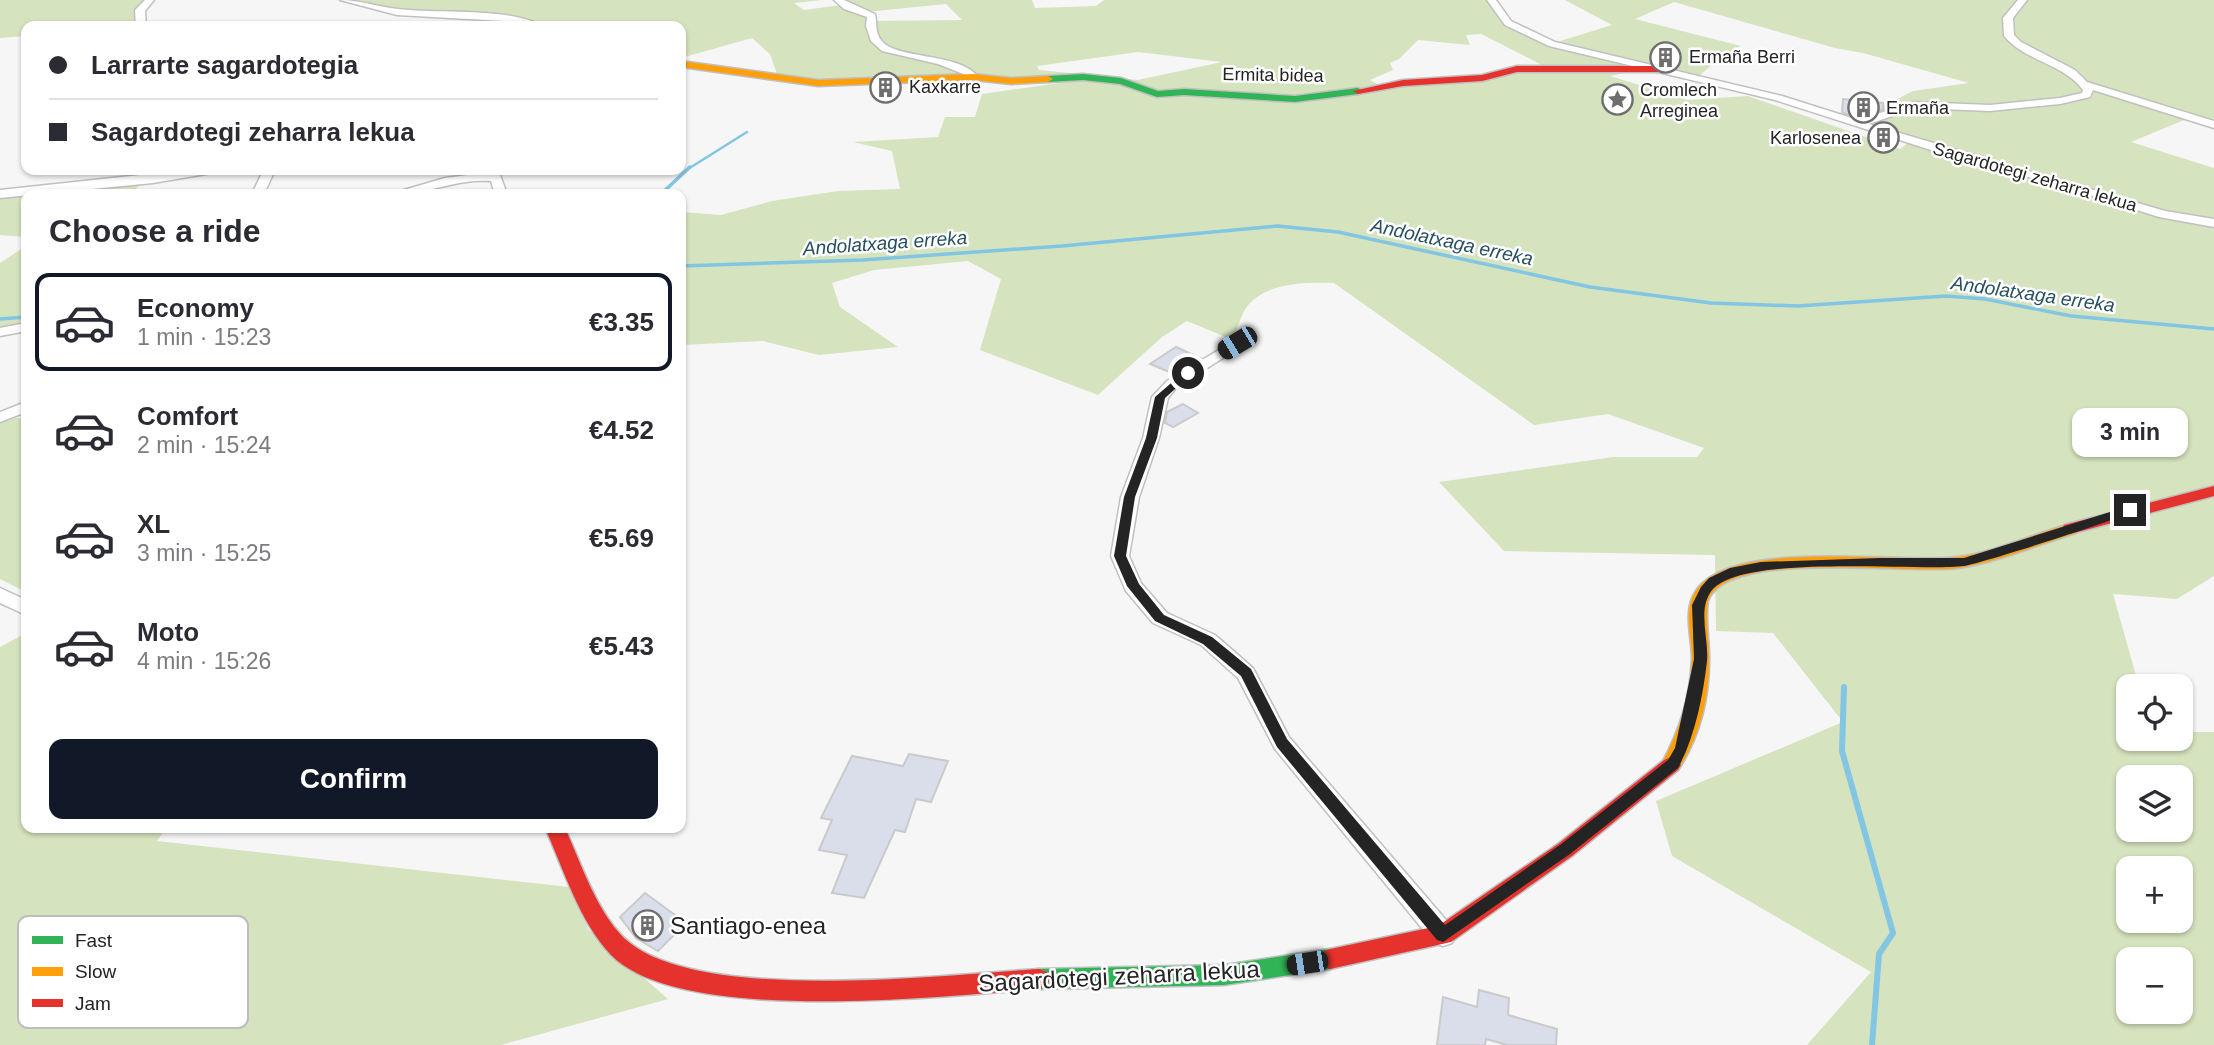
<!DOCTYPE html>
<html lang="en">
<head>
<meta charset="utf-8">
<style>
	body { margin:0; font-family:Arial,sans-serif; background:#f2f2f3; color:#2b2b33; height:100vh; display:flex; flex-direction:column; font-size:26px; white-space:nowrap }
	* { box-sizing:border-box; margin:0 }
	p { font-size:23px; color:#7c7c81 }
	.icon { flex:none; width:38px; height:38px; fill:none; stroke:currentColor; stroke-width:2; stroke-linecap:round; stroke-linejoin:round }
	.map { position:relative; flex:1; overflow:hidden }
	.details { position:absolute; left:21px; top:189px; width:665px; height:644px; display:flex; flex-direction:column; background:#fff; border-radius:14px; box-shadow:0 2px 5px #0004 }
	.details>* { flex:none }
	.banner { position:absolute; left:21px; top:21px; width:665px; height:154px; border-radius:14px; box-shadow:0 2px 5px #0004; display:grid; align-content:center; height:154px; padding:0 28px; background:#fff }
	.controls { position:absolute; left:2116px; top:674px; display:grid; gap:14px }
	.controls a { display:grid; place-items:center; width:77px; height:77px; border-radius:14px; background:#fff; box-shadow:0 2px 5px #0004; font-size:35px }
	.end { position:absolute; width:32px; height:32px; margin:-16px; border:9px solid #242425; background:#fff; box-shadow:0 0 0 4px #fff }
	.from { border-radius:50% }
	.bubble { position:absolute; height:49px; border-radius:14px; background:#fff; box-shadow:0 2px 5px #0004; font-size:23px; font-weight:700; line-height:49px; text-align:center }
	.car { position:absolute; width:21px; height:42px; margin:-21px -10px; border-radius:9px; box-shadow:0 0 5px 2px #0007; background:linear-gradient(#222 24%,#8ab4d8 0 40%,#222 0 76%,#8ab4d8 0 86%,#222 0) }
	.banner b { display:flex; align-items:center; gap:24px; height:66px; font-size:26px }
	.banner b+b { border-top:2px solid #e1e1e2 }
	.banner i { width:18px; height:18px; background:#2b2b33 }
	ul { padding:0; list-style:none }
	li { display:flex; align-items:center; gap:21px; height:98px; margin:0 14px 10px; padding:0 14px; border:4px solid transparent; border-radius:14px }
	li div { flex:1 }
	li b { display:block; font-size:26px }
	li em { font-style:normal; font-weight:700 }
	li.current { border-color:#111827 }
	li>.icon { width:63px; height:63px; stroke-width:1.5 }
	h2 { padding:0 28px; font-size:32px; line-height:84px }
	.action { display:flex; gap:14px; margin-top:auto; padding:14px 28px }
	.action a { flex:1; height:80px; border-radius:14px; background:#111827; color:#fff; font-size:28px; font-weight:700; line-height:80px; text-align:center }
	.map>svg:first-child { display:block }
	.green { fill:#d5e3be; fill-rule:evenodd }
	.lines { fill:none; stroke-linecap:round; stroke-linejoin:round }
	.stream-far2 { stroke:#82c6e3; stroke-width:2.5 }
	.stream-far1 { stroke:#82c6e3; stroke-width:3.5 }
	.stream { stroke:#82c6e3; stroke-width:6 }
	.building { fill:#d9deea; stroke:#cacacb; stroke-width:2 }
	.street-casing { stroke:#c0c0c1; stroke-width:3 }
	.fast-casing { stroke:#c0c0c1; stroke-width:3 }
	.slow-casing { stroke:#c0c0c1; stroke-width:3 }
	.jam-casing { stroke:#c0c0c1; stroke-width:3 }
	.street { fill:#fefefe; fill-rule:evenodd }
	.fast { fill:#30b455; fill-rule:evenodd }
	.slow { fill:#ff9f0a; fill-rule:evenodd }
	.jam { fill:#e5322d; fill-rule:evenodd }
	.route { fill:#242425 }
	.labels { text-anchor:middle; dominant-baseline:central; stroke-width:5; stroke-linejoin:round; paint-order:stroke }
	.far-poi-label { font-size:18px; fill:#242425; stroke:#fff; text-anchor:start }
	.far-street-label { font-size:18px; fill:#242425; stroke:#fff }
	.far-water-label { font-size:19px; font-style:italic; fill:#264f61; stroke:#fff }
	.near-poi-label { font-size:24px; fill:#242425; stroke:#fff; text-anchor:start }
	.near-street-label { font-size:24px; fill:#242425; stroke:#fff }
	.key { fill:#fff; stroke:#bdbdbe; stroke-width:2 }
	.key-label { font-size:19px; fill:#242425 }
</style>
</head>
<body>
<div class="map">
<svg width="2214" height="1045" viewBox="0 0 2214 1045">
	<rect width="100%" height="100%" fill="#f6f6f7"/>
	<g class="green">
		<path d="M0 0H148L136 26H26V36L0 38Z"/>
		<path d="M350 0H822L794 3 804 10 842 5 866 14 879 47 966 73 864 82 778 77 770 54 752 38 681 58V26H541L525 20 390 9Z"/>
		<path d="M841 0H1032L1035 8 1096 6 1104 0H1487C1512 47 1599 56 1647 68L1610 76 1688 100 1748 96 1900 149 1912 140 1854 121 1913 91 1969 83 1863 53 1835 48 1674 2 1635 19 1741 46 1723 55 1699 76 1554 43 1612 25 1565 0H2021C2004 18 1992 28 2017 47L2013 39V17L2020 11 2026 0H2214V124L2189 118 2131 142 2214 168V221L2183 217 1948 151 1952 157 2214 226V576L2177 599 2113 594 2139 686H2128V738H2180L2181 732H2214V1045H1807L1871 972 1672 856 1656 801 1843 722 1773 633 1716 631 1715 555 1504 551 1439 482 1613 457H1697L1704 448 1608 414 1534 425 1334 283C1306 282 1270 282 1249 304 1241 313 1237 330 1233 340L1187 321 1162 337 1098 395 980 350 1001 279 968 261 874 270 832 283 840 307 898 347 819 355 763 341 681 345V212L721 215 772 201 838 191 900 189 892 151 853 142 938 137 945 117H975L982 94 1059 83 1054 75 1014 79 984 76 929 57 900 53 879 40 873 21 962 20 946 4 866 12ZM1481 34 1548 68 1507 70 1459 82 1379 85 1370 80 1393 70 1390 63 1399 59 1418 40 1470 45 1466 35ZM1138 52 1222 62 1138 80 1039 70 1037 66ZM2128 777H2180V830H2128ZM2128 868H2180V920H2128ZM2128 959H2180V1012H2128Z"/>
		<path d="M143 183 129 194H26V237L0 235V197L11 195Z"/>
		<path d="M26 246V333L0 337V263Z"/>
		<path d="M15 418H26V592L0 579V422Z"/>
		<path d="M26 633V828H166L157 841 569 887 589 930 668 999 501 1045H0V647Z"/>
	</g>
	<g class="lines">
		<path class="stream-far2" d="M688 169 747 132"/>
		<g class="stream-far1">
			<path d="M661 194 690 167"/>
			<path d="M681 266 862 260 1062 246 1278 226 1338 232 1590 287 1711 303 1798 306 1946 296 1985 299 2071 316 2214 329"/>
			<path d="M0 319 26 317"/>
		</g>
		<path class="stream" d="M1844 687 1842 751 1893 933 1879 954 1872 1045"/>
	</g>
	<g class="building">
		<path d="M1843 99 1883 103V109L1862 116 1846 114 1842 112Z"/>
		<path d="M1176 347 1200 358 1174 374 1150 364Z"/>
		<path d="M1183 404 1198 413 1173 427 1165 423 1167 412Z"/>
		<path d="M909 754 948 761 931 802 916 799 905 832 895 830 864 898 832 893 847 855 819 850 832 820 821 818 852 756 903 766Z"/>
		<path d="M645 893 686 923 658 951 636 938 620 917Z"/>
		<path d="M1479 990 1509 998 1508 1015 1557 1029 1556 1045H1507L1486 1039 1485 1045H1437L1443 997 1477 1007Z"/>
	</g>
	<g class="lines">
		<defs>
			<g id="street">
				<path d="M145 0H154L145 11 146 26H136L135 10Z"/>
				<path d="M340 0C360 0 378 7 398 9 436 14 511 7 542 26H526L503 21 397 15Z"/>
				<path d="M834 0H844L875 14C877 22 875 33 881 40 895 60 960 52 978 77L969 79 966 75 938 64 882 51 871 41 866 26 867 17 844 9Z"/>
				<path d="M1487 0H1496L1511 21 1555 42 1782 96 1858 120 1914 102 1990 105 2060 98 2082 93 2083 90C2063 63 2026 62 2004 36L2003 18 2018 0H2027L2013 18 2014 35 2021 42 2075 70 2087 82 2214 121V128L2093 90 2090 97 2060 104 1990 111 1915 108 1869 124 2165 211 2214 219V227L2159 217 2058 185 1937 152 1775 100 1549 46 1505 25Z"/>
				<path d="M187 170H212L206 174 153 183 0 198V190Z"/>
				<path d="M260 170 274 172 264 194H252L262 173Z"/>
				<path d="M483 173 500 175 507 194H495L491 181C456 178 424 196 390 194L445 178Z"/>
				<path d="M26 323V331L0 336V328Z"/>
				<path d="M1237 339 1244 343 1242 346 1177 387 1168 398 1159 438 1139 497 1129 556 1141 583 1167 613 1215 635 1253 668 1289 737 1452 927 1455 935 1452 943 1443 946 1434 943 1275 749 1238 678 1201 645 1153 623 1126 591 1111 556 1121 497 1143 438 1152 397 1167 381Z"/>
				<path d="M26 402V412L0 422V412Z"/>
				<path d="M0 588 26 600V615L0 603Z"/>
			</g>
			<g id="fast">
				<path d="M1083 74 1121 78 1158 91 1184 89 1295 96 1358 88 1363 91 1358 94 1295 102 1184 95 1157 97 1120 84 1083 80 1048 82 1043 79 1048 76Z"/>
				<path d="M1330 949 1338 952 1341 959 1338 966 1330 969 1224 985 1039 989 1031 986 1028 979 1031 972 1039 969 1224 965Z"/>
			</g>
			<g id="slow">
				<path d="M681 61 818 80 973 74 1011 78 1048 76 1053 79 1048 82 1011 84 973 80 818 86 681 67Z"/>
				<path d="M2070 524 2078 529 2076 533C2037 545 1998 562 1958 568 1911 575 1726 548 1708 601 1705 620 1709 638 1709 656 1710 696 1700 737 1678 770L1671 773 1664 770 1661 765C1680 729 1690 700 1692 659 1692 639 1684 615 1693 596 1721 535 1902 565 1958 557 1996 552 2033 534 2070 524Z"/>
			</g>
			<g id="jam">
				<path d="M1517 66H1657L1662 69 1657 72H1517L1482 81 1403 86 1358 94 1353 91 1403 80 1482 75Z"/>
				<path d="M2214 486V496L2070 534 2062 529 2064 525Z"/>
				<path d="M1671 757 1678 760 1681 765 1678 770 1572 856 1451 942 1330 969 1322 966 1319 959 1322 952 1330 949 1438 926 1558 844 1664 760Z"/>
				<path d="M545 828H565C581 863 599 919 630 943 706 1003 942 975 1039 969L1047 972 1050 979 1047 986 1039 989C942 996 681 1026 611 955 579 921 564 870 545 828Z"/>
			</g>
		</defs>
		<use href="#street" class="street-casing"/>
		<use href="#fast" class="fast-casing"/>
		<use href="#slow" class="slow-casing"/>
		<use href="#jam" class="jam-casing"/>
		<use href="#street" class="street"/>
		<use href="#fast" class="fast"/>
		<use href="#slow" class="slow"/>
		<use href="#jam" class="jam"/>
	</g>
	<path class="route" d="M1185 371 1193 373 1165 398 1157 438 1135 497 1126 556 1139 584 1164 615 1212 637 1251 669 1287 739 1445 925 1560 845 1668 760 1675 748 1694 659 1692 605 1701 587 1709 578 1730 568 1761 562 1880 558H1964L2126 507 2136 510C2127 517 1982 563 1964 566 1916 572 1735 552 1710 593 1698 612 1709 639 1707 661 1703 696 1695 737 1678 768L1570 854 1443 942 1437 940 1277 747 1241 676 1203 644 1155 621 1127 586 1114 556 1124 497 1146 438 1155 397Z"/>
	<defs>
		<symbol id="building-ring" viewBox="-11 -11 22 22"><circle r="9.5" fill="#fff" stroke="#6e6e6e" stroke-width="1.5"/><path d="M-4-6H4V6H1V3H-1V6H-4ZM-2.5-4.3h1.7v1.8h-1.7ZM.8-4.3h1.7v1.8H.8ZM-2.5-1h1.7V.8h-1.7ZM.8-1h1.7V.8H.8Z" fill="#6e6e6e"/></symbol>
		<symbol id="sight-ring" viewBox="-11 -11 22 22"><circle r="9.5" fill="#fff" stroke="#6e6e6e" stroke-width="1.5"/><path d="M0-6L1.8-2.2L6-1.7L2.9 1.2L3.7 5.4L0 3.3L-3.7 5.4L-2.9 1.2L-6-1.7L-1.8-2.2Z" fill="#6e6e6e"/></symbol>
	</defs>
	<g fill-rule="evenodd">
		<use href="#building-ring" x="1648" y="40" width="35" height="35"/>
		<use href="#building-ring" x="868" y="70" width="35" height="35"/>
		<use href="#sight-ring" x="1600" y="82" width="35" height="35"/>
		<use href="#building-ring" x="1846" y="90" width="35" height="35"/>
		<use href="#building-ring" x="1866" y="120" width="35" height="35"/>
		<use href="#building-ring" x="630" y="908" width="35" height="35"/>
	</g>
	<g class="labels">
		<g class="far-poi-label">
			<text x="1689" y="57">Ermaña Berri</text>
			<text x="909" y="87">Kaxkarre</text>
			<text x="1640" y="90">Cromlech<tspan x="1640" dy="21">Arreginea</tspan></text>
			<text x="1886" y="108">Ermaña</text>
			<text x="1861" y="138" text-anchor="end">Karlosenea</text>
		</g>
		<g class="far-street-label">
			<text transform="translate(1273 75) rotate(1)">Ermita bidea</text>
			<text transform="translate(2035 177) rotate(16)">Sagardotegi zeharra lekua</text>
		</g>
		<g class="far-water-label">
			<text transform="translate(1452 242) rotate(12)">Andolatxaga erreka</text>
			<text transform="translate(885 243) rotate(-4)">Andolatxaga erreka</text>
			<text transform="translate(2033 294) rotate(8)">Andolatxaga erreka</text>
		</g>
		<g class="near-poi-label">
			<text x="670" y="925">Santiago-enea</text>
		</g>
		<g class="near-street-label">
			<text transform="translate(1119 976) rotate(-3)">Sagardotegi zeharra lekua</text>
		</g>
	</g>
	<rect x="18" y="916" width="230" height="112" rx="10" class="key"/>
	<rect x="32" y="936" width="31" height="8" fill="#30b455"/>
	<rect x="32" y="967" width="31" height="9" fill="#ff9f0a"/>
	<rect x="32" y="999" width="31" height="8" fill="#e5322d"/>
	<g class="key-label">
		<text x="75" y="947">Fast</text>
		<text x="75" y="978">Slow</text>
		<text x="75" y="1010">Jam</text>
	</g>
</svg>
<div class="controls">
<a><svg class="icon" aria-label="locate" viewBox="0 0 24 24"><circle cx="12" cy="12" r="6"/><path d="M12 2v4M12 18v4M2 12h4M18 12h4"/></svg></a>
<a><svg class="icon" aria-label="layers" viewBox="0 0 24 24"><path d="M12 4l9 5-9 5-9-5zM3 14l9 5 9-5"/></svg></a>
<a>+</a>
<a>−</a>
</div>
<i class="end from" style="left:1188px;top:373px"></i>
<i class="end" style="left:2130px;top:510px"></i>
<div class="bubble" style="left:2072px;top:408px;width:116px">3 min</div>
<i class="car" style="left:1237px;top:343px;rotate:239deg"></i>
<i class="car" style="left:1307px;top:963px;rotate:261deg"></i>
<div class="banner">
<b><i class="from"></i>Larrarte sagardotegia</b>
<b><i></i>Sagardotegi zeharra lekua</b>
</div>
<section class="details">
<h2>Choose a ride</h2>
<ul>
<li class="current"><svg class="icon" aria-label="car" viewBox="0 0 24 24"><path d="M5 17H2v-5l4-1 3-4h7l3 4 3 1v5h-3M9 17h6M6 11h13"/><circle cx="7" cy="17" r="2"/><circle cx="17" cy="17" r="2"/></svg><div><b>Economy</b><p>1 min · 15:23</p></div><em>€3.35</em></li>
<li><svg class="icon" aria-label="car" viewBox="0 0 24 24"><path d="M5 17H2v-5l4-1 3-4h7l3 4 3 1v5h-3M9 17h6M6 11h13"/><circle cx="7" cy="17" r="2"/><circle cx="17" cy="17" r="2"/></svg><div><b>Comfort</b><p>2 min · 15:24</p></div><em>€4.52</em></li>
<li><svg class="icon" aria-label="car" viewBox="0 0 24 24"><path d="M5 17H2v-5l4-1 3-4h7l3 4 3 1v5h-3M9 17h6M6 11h13"/><circle cx="7" cy="17" r="2"/><circle cx="17" cy="17" r="2"/></svg><div><b>XL</b><p>3 min · 15:25</p></div><em>€5.69</em></li>
<li><svg class="icon" aria-label="car" viewBox="0 0 24 24"><path d="M5 17H2v-5l4-1 3-4h7l3 4 3 1v5h-3M9 17h6M6 11h13"/><circle cx="7" cy="17" r="2"/><circle cx="17" cy="17" r="2"/></svg><div><b>Moto</b><p>4 min · 15:26</p></div><em>€5.43</em></li>
</ul>
<div class="action"><a>Confirm</a></div>
</section>
</div>
</body>
</html>
